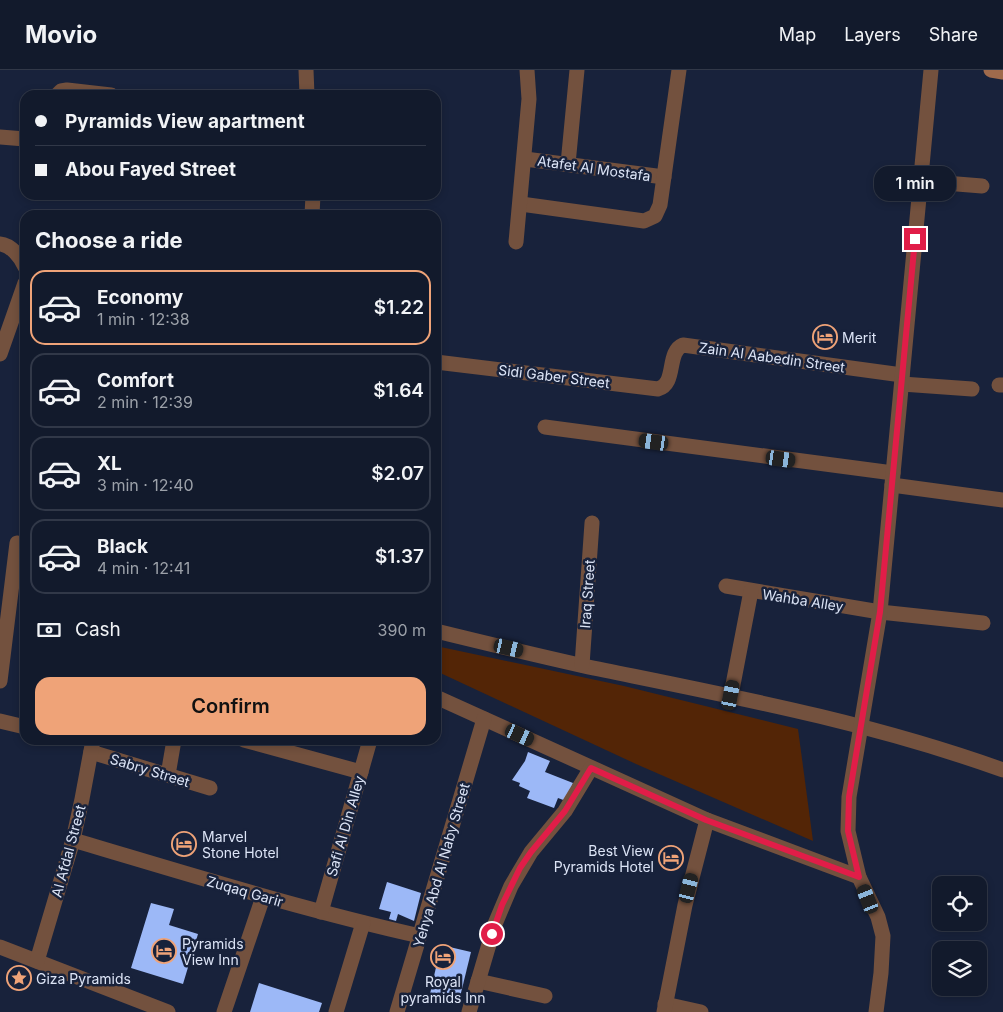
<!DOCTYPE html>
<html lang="en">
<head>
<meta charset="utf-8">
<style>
	body { margin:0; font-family:Inter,sans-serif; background:#1f2738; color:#f1f3f6; height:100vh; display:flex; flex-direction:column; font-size:19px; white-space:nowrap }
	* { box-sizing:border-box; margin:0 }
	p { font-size:16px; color:#9ca1a9 }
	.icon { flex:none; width:28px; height:28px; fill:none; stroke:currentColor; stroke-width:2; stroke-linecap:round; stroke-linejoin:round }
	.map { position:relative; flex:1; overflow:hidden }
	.side { position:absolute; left:20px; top:140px; width:421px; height:535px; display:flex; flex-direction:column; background:#121a2c; border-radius:15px; box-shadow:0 2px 8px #0003,0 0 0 1px #313848 }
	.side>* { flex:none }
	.banner { position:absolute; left:20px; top:20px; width:421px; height:110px; border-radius:15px; box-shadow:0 2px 8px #0003,0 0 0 1px #313848; display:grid; align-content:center; height:110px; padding:0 15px; background:#121a2c }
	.fabs { position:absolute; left:932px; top:806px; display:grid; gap:10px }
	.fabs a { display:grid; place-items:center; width:55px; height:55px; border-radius:10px; background:#121a2c; box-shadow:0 2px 8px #0003,0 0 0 1px #313848; font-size:25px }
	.end { position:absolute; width:22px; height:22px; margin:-11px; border:6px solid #e11d48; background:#fff; box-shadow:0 0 0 2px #fff }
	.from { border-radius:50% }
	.bubble { position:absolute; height:35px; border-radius:15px; background:#121a2c; box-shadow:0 2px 8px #0003,0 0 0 1px #313848; font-size:16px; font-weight:600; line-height:35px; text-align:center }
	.car { position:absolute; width:15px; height:30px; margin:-15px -8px; border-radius:6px; box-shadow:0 0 4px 1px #0007; background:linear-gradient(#222 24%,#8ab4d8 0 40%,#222 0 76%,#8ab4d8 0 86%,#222 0) }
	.banner b { display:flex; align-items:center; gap:18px; height:48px; font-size:19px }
	.banner b+b { border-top:1px solid #313848 }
	.banner i { width:12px; height:12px; background:#f1f3f6 }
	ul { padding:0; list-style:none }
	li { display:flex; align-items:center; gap:15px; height:75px; margin:0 10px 8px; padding:0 5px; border:2px solid #313848; border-radius:15px }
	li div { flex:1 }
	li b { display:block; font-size:19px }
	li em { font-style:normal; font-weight:600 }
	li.current { border-color:#efa378 }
	li>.icon { width:45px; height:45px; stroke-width:1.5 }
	h2 { padding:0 15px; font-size:22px; line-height:60px }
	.pay { display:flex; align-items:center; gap:12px; height:55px; padding:0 15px; font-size:19px }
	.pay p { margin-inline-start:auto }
	.primary-button { display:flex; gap:10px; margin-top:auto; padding:10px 15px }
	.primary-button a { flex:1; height:58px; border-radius:15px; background:#efa378; color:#111; font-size:20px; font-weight:600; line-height:58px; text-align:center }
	header { display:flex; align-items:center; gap:30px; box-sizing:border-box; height:70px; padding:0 25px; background:#121a2c; border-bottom:1px solid #313848 }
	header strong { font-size:24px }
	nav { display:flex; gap:28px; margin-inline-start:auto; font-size:18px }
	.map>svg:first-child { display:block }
	.green { fill:#532506 }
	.forest { fill:#733913 }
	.building { fill:#9cb8f7 }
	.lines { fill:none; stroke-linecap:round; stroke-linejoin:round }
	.street { stroke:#73513e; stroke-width:15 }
	.secondary { stroke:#9f6a4c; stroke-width:15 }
	.route { stroke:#e11d48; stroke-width:6 }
	.labels { text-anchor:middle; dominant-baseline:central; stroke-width:5; stroke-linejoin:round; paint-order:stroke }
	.street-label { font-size:14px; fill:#dce4f6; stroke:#18223b }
	.poi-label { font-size:14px; fill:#dce4f6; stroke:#18223b; text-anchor:start }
</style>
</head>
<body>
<header>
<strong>Movio</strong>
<nav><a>Map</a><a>Layers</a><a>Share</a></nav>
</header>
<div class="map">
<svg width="1003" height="942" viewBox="0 0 1003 942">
	<rect width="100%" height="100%" fill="#18223b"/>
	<path class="green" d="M436 576 624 616 798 659 813 771 636 694 436 601Z"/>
	<path class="forest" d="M25 592V626L19 614 20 596Z"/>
	<g class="building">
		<path d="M528 682 550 691 545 702 573 713 566 731 558 728 554 738 527 728 530 721 519 716 520 713 512 710 525 691Z"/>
		<path d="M387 812 421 823 414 851 398 844 396 851 389 849 391 842 379 839Z"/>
		<path d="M151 833 174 839 169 855 198 864 183 914 131 898Z"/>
		<path d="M441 875 471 882 459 931 430 924Z"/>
		<path d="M259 913 322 933 319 942H250Z"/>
	</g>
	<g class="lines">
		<g class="street">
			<path d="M306 0 307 25"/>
			<path d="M57 25 61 21 67 20 111 25"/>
			<path d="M0 67 25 69"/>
			<path d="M525 89 664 107"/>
			<path d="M568 94 577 0"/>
			<path d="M920 111 982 116"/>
			<path d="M521 134 644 151 655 146 660 135 679 0"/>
			<path d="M312 145 313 125"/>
			<path d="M516 172 529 29 527 0"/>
			<path d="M0 174C11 175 21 187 25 197"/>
			<path d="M0 284 25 213"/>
			<path d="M436 292 658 319C677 314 666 282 683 275L902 305"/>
			<path d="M902 314 972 319"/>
			<path d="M999 315H1003"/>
			<path d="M545 357 893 403"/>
			<path d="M892 415 1003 430"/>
			<path d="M726 516 880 542 983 553"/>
			<path d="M436 561C485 573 535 585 584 596 725 625 867 651 1003 700"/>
			<path d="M582 595 592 453"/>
			<path d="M0 611 17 473 25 475"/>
			<path d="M731 625 751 521"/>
			<path d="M436 627 707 750 859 807"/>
			<path d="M0 651 25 657"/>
			<path d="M244 670 361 702"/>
			<path d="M91 682 210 718"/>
			<path d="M168 705 174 670"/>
			<path d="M73 770C188 804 303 840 420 866"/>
			<path d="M321 842 370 670"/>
			<path d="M0 877 168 942"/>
			<path d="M37 891 73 770 82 729 93 670"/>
			<path d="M478 911 545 926"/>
			<path d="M665 934 701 942"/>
			<path d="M224 942 263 827"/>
			<path d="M336 942 363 853"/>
			<path d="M397 942 484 649"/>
			<path d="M469 942 495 854 511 816 531 782 565 741 591 698"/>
			<path d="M664 942 685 835 707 750"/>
			<path d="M876 942 881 903 883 866 878 847 859 807 848 761 849 727 880 542 931 0"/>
		</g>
		<path class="secondary" d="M991 0 1003 2"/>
	</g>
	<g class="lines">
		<path class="route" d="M492 864 502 835 520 798 531 782 565 741 591 698 706 750 859 807 848 761 849 727 880 542 915 169"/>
	</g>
	<defs>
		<symbol id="hotel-ring" viewBox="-11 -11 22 22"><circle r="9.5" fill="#18223b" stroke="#efa378" stroke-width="1.5"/><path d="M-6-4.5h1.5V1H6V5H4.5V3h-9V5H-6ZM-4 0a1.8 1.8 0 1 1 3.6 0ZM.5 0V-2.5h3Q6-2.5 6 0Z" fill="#efa378"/></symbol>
		<symbol id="sight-ring" viewBox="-11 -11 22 22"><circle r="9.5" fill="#18223b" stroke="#efa378" stroke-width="1.5"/><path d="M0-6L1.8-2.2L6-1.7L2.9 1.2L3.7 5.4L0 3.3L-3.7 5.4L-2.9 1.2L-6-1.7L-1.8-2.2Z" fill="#efa378"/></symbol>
	</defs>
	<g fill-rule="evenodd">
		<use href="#hotel-ring" x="811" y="253" width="28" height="28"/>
		<use href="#hotel-ring" x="170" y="760" width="28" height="28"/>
		<use href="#hotel-ring" x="657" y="774" width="28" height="28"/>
		<use href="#hotel-ring" x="150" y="867" width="28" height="28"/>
		<use href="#hotel-ring" x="429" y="873" width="28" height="28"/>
		<use href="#sight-ring" x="5" y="894" width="28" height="28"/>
	</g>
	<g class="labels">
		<g class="street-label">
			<text transform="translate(594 98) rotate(8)">Atafet Al Mostafa</text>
			<text transform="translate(772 287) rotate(8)">Zain Al Aabedin Street</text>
			<text transform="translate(554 306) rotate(7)">Sidi Gaber Street</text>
			<text transform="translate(587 524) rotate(-86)">Iraq Street</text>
			<text transform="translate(803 530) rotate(9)">Wahba Alley</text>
			<text transform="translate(150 700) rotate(17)">Sabry Street</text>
			<text transform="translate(345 756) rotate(-74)">Safi Al Din Alley</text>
			<text transform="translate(68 781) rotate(-75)">Al Afdal Street</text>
			<text transform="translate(441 795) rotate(-74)">Yehya Abd Al Naby Street</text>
			<text transform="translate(245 821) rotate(16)">Zuqaq Garir</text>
		</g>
		<g class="poi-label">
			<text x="842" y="267">Merit</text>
			<text x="202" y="766">Marvel<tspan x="202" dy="16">Stone Hotel</tspan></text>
			<text x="654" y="780" text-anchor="end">Best View<tspan x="654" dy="16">Pyramids Hotel</tspan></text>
			<text x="182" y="873">Pyramids<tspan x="182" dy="16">View Inn</tspan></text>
			<text x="36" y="908">Giza Pyramids</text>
			<text x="443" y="911" text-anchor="middle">Royal<tspan x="443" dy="16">pyramids Inn</tspan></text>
		</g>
	</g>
</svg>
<div class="fabs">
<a><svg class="icon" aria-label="locate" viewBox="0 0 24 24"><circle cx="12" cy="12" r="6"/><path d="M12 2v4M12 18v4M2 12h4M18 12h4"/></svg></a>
<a><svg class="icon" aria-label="layers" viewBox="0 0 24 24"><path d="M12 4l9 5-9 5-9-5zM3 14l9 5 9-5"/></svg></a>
</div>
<i class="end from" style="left:492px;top:864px"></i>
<i class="end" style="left:915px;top:169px"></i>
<div class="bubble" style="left:874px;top:96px;width:82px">1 min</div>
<i class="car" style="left:654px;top:372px;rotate:278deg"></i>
<i class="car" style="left:781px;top:389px;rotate:98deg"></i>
<i class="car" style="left:509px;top:578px;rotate:103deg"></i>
<i class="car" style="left:731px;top:625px;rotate:11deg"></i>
<i class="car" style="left:520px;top:665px;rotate:115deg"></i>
<i class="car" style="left:689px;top:818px;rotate:14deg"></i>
<i class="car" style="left:868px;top:829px;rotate:338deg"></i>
<div class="banner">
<b><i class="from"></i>Pyramids View apartment</b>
<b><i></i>Abou Fayed Street</b>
</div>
<section class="side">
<h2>Choose a ride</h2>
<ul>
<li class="current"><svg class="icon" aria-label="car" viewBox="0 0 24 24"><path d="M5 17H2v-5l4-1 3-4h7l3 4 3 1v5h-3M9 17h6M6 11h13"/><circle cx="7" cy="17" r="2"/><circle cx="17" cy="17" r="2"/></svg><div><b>Economy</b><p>1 min · 12:38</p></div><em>$1.22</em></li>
<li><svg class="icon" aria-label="car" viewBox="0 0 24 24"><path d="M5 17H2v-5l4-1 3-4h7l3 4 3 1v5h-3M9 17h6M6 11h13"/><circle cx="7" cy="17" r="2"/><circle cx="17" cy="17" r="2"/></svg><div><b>Comfort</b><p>2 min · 12:39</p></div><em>$1.64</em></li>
<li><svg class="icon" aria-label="car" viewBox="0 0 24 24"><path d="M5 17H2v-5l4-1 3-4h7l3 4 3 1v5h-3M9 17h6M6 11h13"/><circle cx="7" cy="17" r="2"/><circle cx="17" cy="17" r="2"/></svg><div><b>XL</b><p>3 min · 12:40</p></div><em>$2.07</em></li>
<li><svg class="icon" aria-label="car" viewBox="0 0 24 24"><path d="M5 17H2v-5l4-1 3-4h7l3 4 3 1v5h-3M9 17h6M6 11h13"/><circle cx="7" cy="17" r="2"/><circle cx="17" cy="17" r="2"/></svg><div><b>Black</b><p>4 min · 12:41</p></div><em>$1.37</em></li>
</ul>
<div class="pay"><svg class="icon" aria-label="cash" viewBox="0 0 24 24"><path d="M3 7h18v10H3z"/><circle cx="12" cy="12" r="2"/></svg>Cash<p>390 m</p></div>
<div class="primary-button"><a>Confirm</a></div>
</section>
</div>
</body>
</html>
